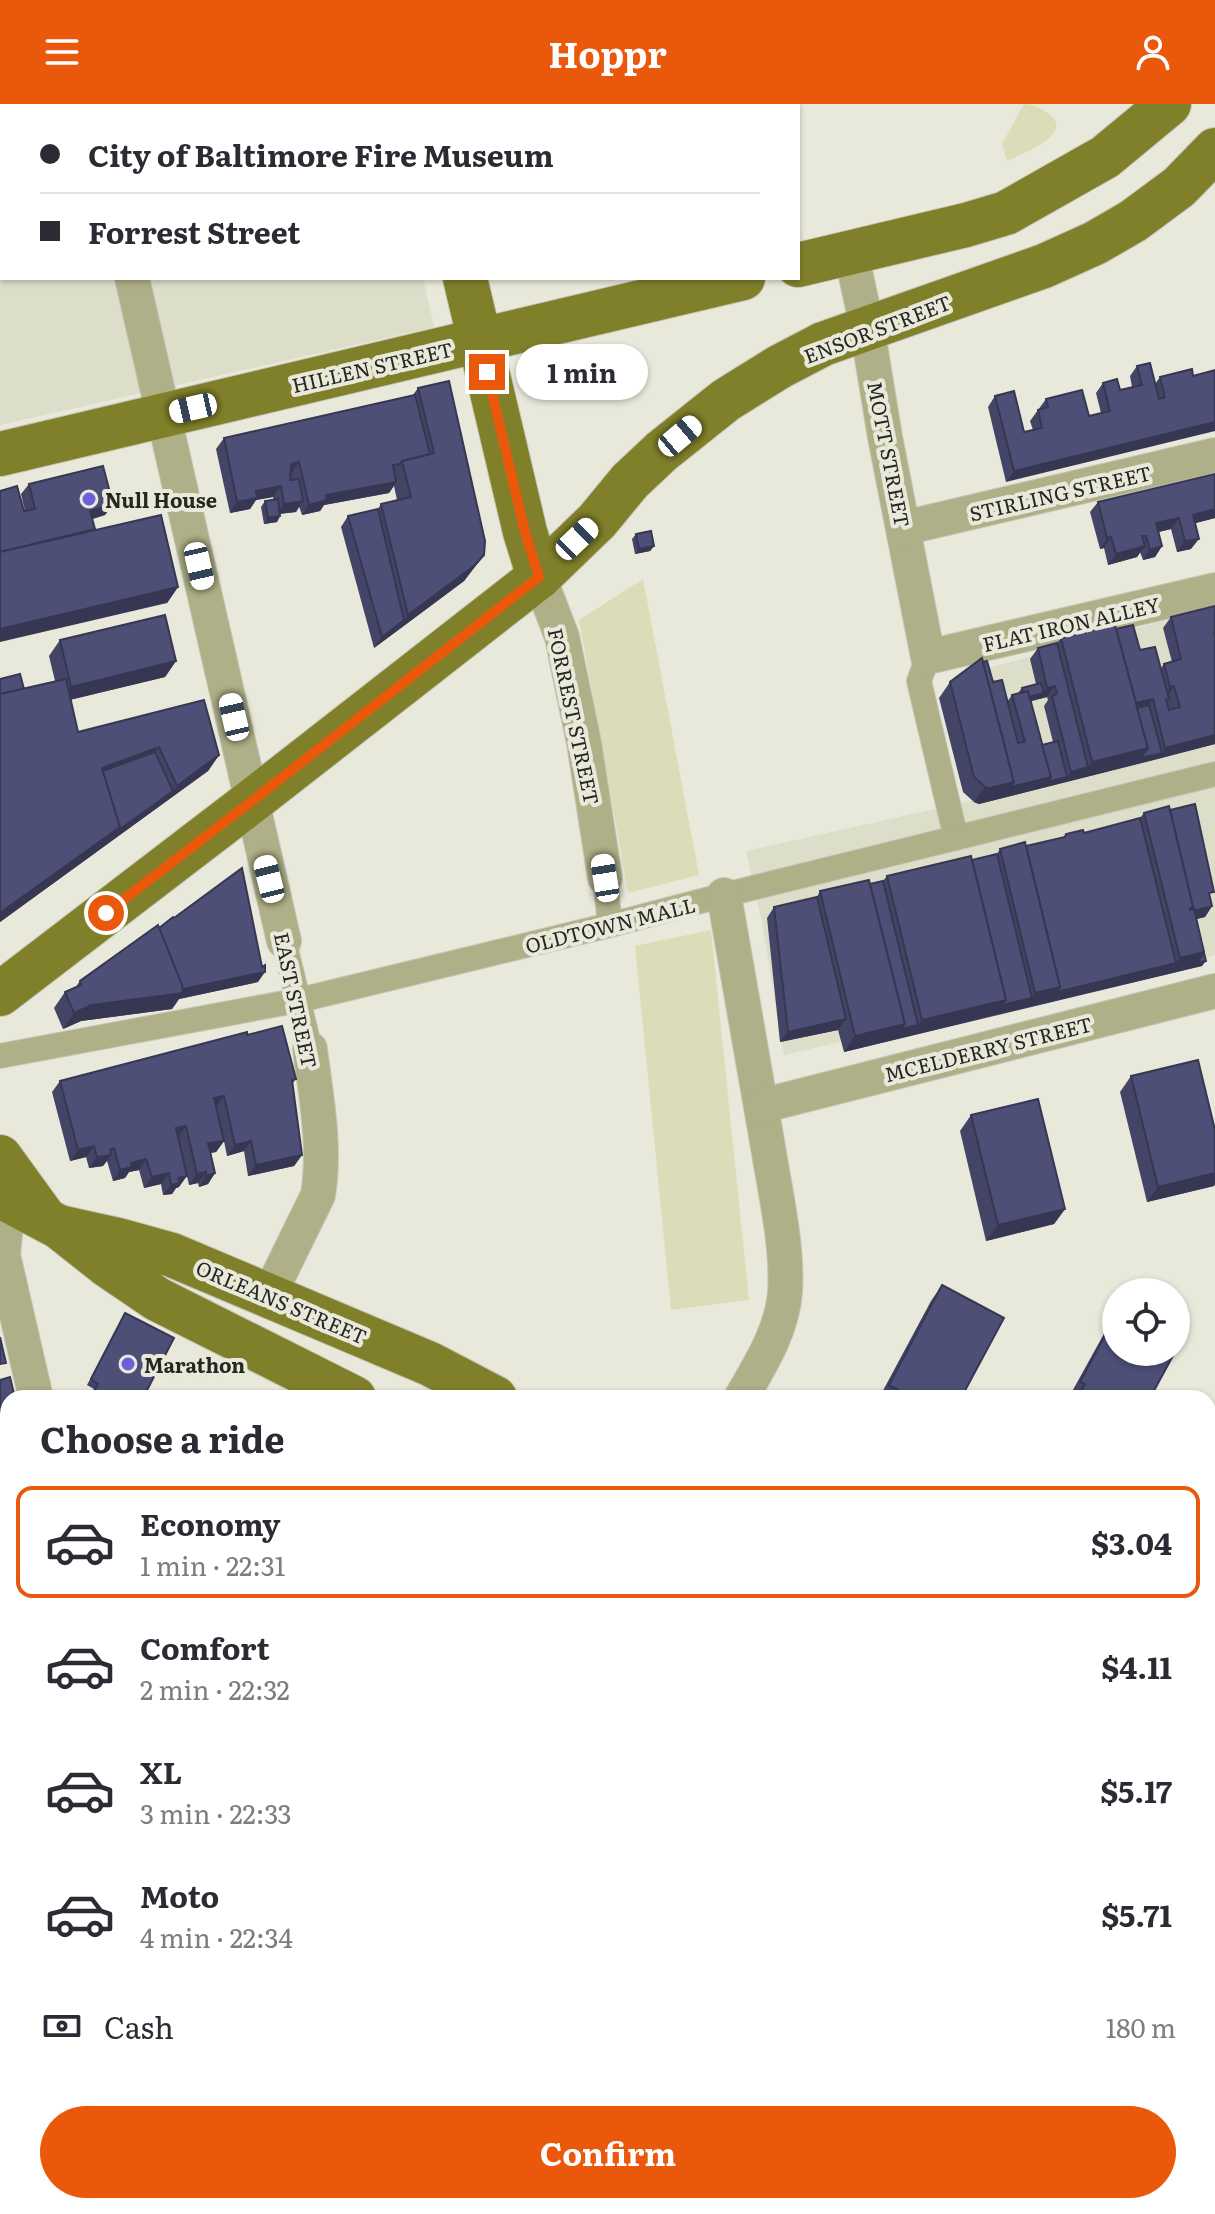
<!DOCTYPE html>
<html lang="en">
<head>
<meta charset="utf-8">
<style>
	body { margin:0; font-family:Literata,serif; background:#f2f2f3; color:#2b2b33; height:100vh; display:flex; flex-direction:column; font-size:30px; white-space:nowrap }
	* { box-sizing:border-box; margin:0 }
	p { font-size:26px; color:#7c7c81 }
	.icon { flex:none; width:44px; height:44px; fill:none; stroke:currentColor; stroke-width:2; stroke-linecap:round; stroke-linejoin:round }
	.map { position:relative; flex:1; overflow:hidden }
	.panel { position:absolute; left:0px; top:1286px; width:1216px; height:824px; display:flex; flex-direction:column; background:#fff; border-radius:24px 24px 0 0; box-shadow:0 2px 6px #0004 }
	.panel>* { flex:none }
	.hud { position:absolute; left:0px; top:0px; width:800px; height:176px; box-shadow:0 2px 6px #0004; display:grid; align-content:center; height:176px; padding:0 40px; background:#fff }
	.tools { position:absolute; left:1102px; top:1174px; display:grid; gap:16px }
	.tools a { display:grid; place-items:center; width:88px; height:88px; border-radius:50%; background:#fff; box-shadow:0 2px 6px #0004; font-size:40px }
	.end { position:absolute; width:36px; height:36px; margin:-18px; border:10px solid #ea580c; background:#fff; box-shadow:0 0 0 4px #fff }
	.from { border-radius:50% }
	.bubble { position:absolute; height:56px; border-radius:28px; background:#fff; box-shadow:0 2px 6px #0004; font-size:26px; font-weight:700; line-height:56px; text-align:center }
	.car { position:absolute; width:24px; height:48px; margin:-24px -12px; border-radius:10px; box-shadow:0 0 6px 2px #0007; background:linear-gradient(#fff 24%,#345 0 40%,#fff 0 76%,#345 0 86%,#fff 0) }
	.hud b { display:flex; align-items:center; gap:28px; height:76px; font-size:30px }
	.hud b+b { border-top:2px solid #e1e1e2 }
	.hud i { width:20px; height:20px; background:#2b2b33 }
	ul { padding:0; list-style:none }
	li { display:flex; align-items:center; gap:24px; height:112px; margin:0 16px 12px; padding:0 24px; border:4px solid transparent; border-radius:16px }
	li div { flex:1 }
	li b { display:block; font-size:30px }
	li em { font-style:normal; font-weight:700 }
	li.active { border-color:#ea580c }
	li>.icon { width:72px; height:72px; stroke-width:1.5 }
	h2 { padding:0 40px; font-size:36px; line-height:96px }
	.pay { display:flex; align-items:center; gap:20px; height:88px; padding:0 40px; font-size:30px }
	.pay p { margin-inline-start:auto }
	.cta { display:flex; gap:16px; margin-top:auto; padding:16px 40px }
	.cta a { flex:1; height:92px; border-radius:48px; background:#ea580c; color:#fff; font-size:32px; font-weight:700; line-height:92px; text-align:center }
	header { display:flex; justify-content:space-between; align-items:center; height:104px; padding:0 40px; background:#ea580c; color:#fff; font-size:36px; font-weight:700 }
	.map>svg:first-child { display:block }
	.built { fill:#dddec9 }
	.green { fill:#dcddb8 }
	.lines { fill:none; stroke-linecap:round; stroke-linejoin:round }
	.pedestrian-casing { stroke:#c5c6b9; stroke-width:26 }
	.minor-casing { stroke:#c5c6b9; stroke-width:36 }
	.primary-casing { stroke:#c5c6b9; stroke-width:46 }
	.pedestrian { stroke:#afb087; stroke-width:24 }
	.minor { stroke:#afb087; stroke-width:34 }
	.primary { stroke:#81802a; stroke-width:44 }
	.wall { fill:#434466; fill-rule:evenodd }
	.shaded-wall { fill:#373753 }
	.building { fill:#4e4f77; stroke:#373753; stroke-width:2 }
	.route { stroke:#ea580c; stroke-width:10 }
	.poi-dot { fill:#6b60da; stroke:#e8e9da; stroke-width:3 }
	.labels { text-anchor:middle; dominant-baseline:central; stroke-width:8; stroke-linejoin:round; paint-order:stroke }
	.street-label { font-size:20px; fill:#272722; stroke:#e8e9da }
	.poi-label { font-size:20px; font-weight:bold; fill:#272722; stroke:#e8e9da; text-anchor:start }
</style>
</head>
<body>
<header><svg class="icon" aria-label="menu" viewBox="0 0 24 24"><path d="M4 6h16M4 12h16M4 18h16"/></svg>Hoppr<svg class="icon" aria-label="person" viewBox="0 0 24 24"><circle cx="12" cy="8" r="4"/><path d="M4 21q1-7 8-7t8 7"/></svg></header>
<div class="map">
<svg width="1215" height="2110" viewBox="0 0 1215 2110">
	<rect width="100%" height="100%" fill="#e8e9da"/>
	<g class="built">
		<path d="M0 0H383L384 2H2V174H423L434 223 0 321Z"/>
		<path d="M1215 503V851L784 951 762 818 746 747 997 691 966 570Z"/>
		<path d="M8 1452V2102H140L138 2110H0V1454Z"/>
	</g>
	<g class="green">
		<path d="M1024 0C1033 0 1040 4 1048 9 1077 30 1021 50 1007 57L1002 40Z"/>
		<path d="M643 475 699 771 628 789 579 516Z"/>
		<path d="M711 826 749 1196 671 1206 635 842Z"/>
	</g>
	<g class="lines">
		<defs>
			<g id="pedestrian">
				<path d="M928 553 919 577 956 734"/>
				<path d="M605 774 610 821"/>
				<path d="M284 837 310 945"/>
				<path d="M0 952 300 896 610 821 724 791 1215 670"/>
			</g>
			<g id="minor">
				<path d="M851 149 867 223 885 333 928 553 1215 486"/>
				<path d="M132 174 284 837"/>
				<path d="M904 424 1215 351"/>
				<path d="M539 473 562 533 584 639 605 774"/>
				<path d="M724 791C739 875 753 959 768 1043 775 1087 788 1143 785 1188 782 1227 760 1261 741 1294"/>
				<path d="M761 1002 1215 887"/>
				<path d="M15 1101 6 1121 3 1151 36 1294"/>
				<path d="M269 1191 318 1091C326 1042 316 993 310 945"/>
				<path d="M0 1417 8 1415"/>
				<path d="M1208 1698 1215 1687"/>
				<path d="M0 1957 8 1955"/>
				<path d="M438 2102 452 2110"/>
				<path d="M636 2102 651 2110"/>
				<path d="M727 2102 743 2110"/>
				<path d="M169 2110 170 2102"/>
				<path d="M992 2110 996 2102"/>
			</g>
			<g id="primary">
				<path d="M426 0V2"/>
				<path d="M798 161 966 121 1006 109 1105 53 1169 0"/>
				<path d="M465 174 525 428 539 473"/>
				<path d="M0 350 743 174"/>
				<path d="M0 890 252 697 539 473 597 417 630 377 662 347 726 296 779 263 823 240 1044 162 1095 139 1133 117 1179 83 1215 46"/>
				<path d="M0 1053 42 1111"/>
				<path d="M0 1092 59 1123 107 1161 157 1195 354 1294"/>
				<path d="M59 1123 118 1136 172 1151 430 1260 495 1294"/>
				<path d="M1208 1664 1215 1668"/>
				<path d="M1208 1740 1215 1743"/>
			</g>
		</defs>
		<use href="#pedestrian" class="pedestrian-casing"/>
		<use href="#minor" class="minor-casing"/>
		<use href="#primary" class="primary-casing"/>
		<use href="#pedestrian" class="pedestrian"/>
		<use href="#minor" class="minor"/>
		<use href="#primary" class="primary"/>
	</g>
	<g class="wall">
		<path d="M516 0H742V2H514Z"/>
		<path d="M1137 262 1155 280 1160 273 1193 272 1215 266 1006 378 988 303 995 292 1024 328 1033 326 1030 317 1046 295 1089 312 1101 309 1096 289 1103 279 1120 286 1132 283 1130 272Z"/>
		<path d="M418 284 484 451 464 477 374 544 341 423 348 412 378 405 381 400 397 396 394 382 389 389 324 401 320 407 302 411 299 402 296 408 280 410V412L277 418 264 420 261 403 265 397 274 396 273 393 256 396 250 405 230 409 216 345 224 334 413 291Z"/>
		<path d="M1215 370V414L1195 419 1191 445 1177 448 1171 425 1159 428 1162 442 1155 453 1143 456 1140 448 1137 453 1108 461 1104 444 1100 445 1090 408 1098 398Z"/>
		<path d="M29 380 113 400 105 411 92 415 95 425 178 483 167 499 24 407H25L21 390Z"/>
		<path d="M636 430 654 442 650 447 635 450 632 435Z"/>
		<path d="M1171 513 1215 640 979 700 974 698 963 688 939 594 950 578H993L1007 598 1012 591 1018 589 1022 584 1036 580 1030 555 1038 544 1057 539 1061 534 1116 525 1161 564 1164 560 1172 558 1163 524ZM1047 593 1048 596 1044 602 1053 638 1042 641 1030 597Z"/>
		<path d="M60 536 176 557 165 573 70 596 78 628 219 651 208 667 0 818V575L24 585 55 577 49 552Z"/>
		<path d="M1170 706 1210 794 1212 802 1205 813 1197 815 1202 862 844 948 838 926 780 938 767 814 774 803 817 793 820 787 870 780 883 777 887 772 972 756 997 750 1000 745 1026 742 1063 734 1066 730 1084 729 1140 714 1144 709Z"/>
		<path d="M159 824 258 878 179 895 172 905 81 917 63 925 54 904 65 888 75 884 80 877Z"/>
		<path d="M247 931 296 975 292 980 302 1051 294 1062 248 1072 244 1047 227 1052 224 1037 216 1048 211 1049 215 1069 208 1080 199 1083 198 1079 189 1081 178 1033 179 1083 176 1084 172 1090 163 1091 161 1080 144 1084 139 1066 129 1068 125 1074 113 1077 107 1057 103 1062 89 1064 86 1053 70 1057 52 988 60 977Z"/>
		<path d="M1131 972 1215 1026V1080L1214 1082 1147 1098 1120 988Z"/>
		<path d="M971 1011 1065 1105 1054 1120 986 1137 960 1027Z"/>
		<path d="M942 1181 961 1294H879L931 1197Z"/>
		<path d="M1116 1208V1248L1150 1294H1070L1069 1293Z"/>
		<path d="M125 1209 143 1294H89L94 1285 87 1281Z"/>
		<path d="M1215 1348V1472L1208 1468V1374L1211 1368 1208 1366V1361Z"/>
		<path d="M1208 1815 1215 1819V1988L1208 1984Z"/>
		<path d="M334 2102H393L395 2110H334L332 2105Z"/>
		<path d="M804 2102H928L924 2110H820Z"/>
	</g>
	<g class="shaded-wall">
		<path d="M1215 318V327L1006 378 1014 367Z"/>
		<path d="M299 358 292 369 283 371 291 360Z"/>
		<path d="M396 378 389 389 324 401 320 407 302 411 309 401 326 391Z"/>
		<path d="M281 382 273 393 256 396 250 405 230 409 237 398 256 387Z"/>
		<path d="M303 397 296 408 276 410 284 400Z"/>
		<path d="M113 400 105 411 83 418 90 407Z"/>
		<path d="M1215 405V414L1185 422 1193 411Z"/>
		<path d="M280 412 277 418 264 420 268 414Z"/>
		<path d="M1179 414 1171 425 1149 430 1156 419Z"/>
		<path d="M1111 433 1104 444 1100 445 1107 434Z"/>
		<path d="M1199 435 1191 445 1177 448 1185 437Z"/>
		<path d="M654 442 650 447 635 450 639 445Z"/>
		<path d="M1145 442 1137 453 1108 461 1116 450Z"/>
		<path d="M1162 442 1155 453 1143 456 1150 446Z"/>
		<path d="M484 451 464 477 397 527 408 511Z"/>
		<path d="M178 483 167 499 0 538V525Z"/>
		<path d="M404 516 397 527 374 544 382 533Z"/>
		<path d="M176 557 165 573 60 598 71 583Z"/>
		<path d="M1055 582 1047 593 1021 600 1024 594 1044 589 1047 584Z"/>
		<path d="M1174 582 1167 593 1162 594 1170 583Z"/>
		<path d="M1153 595 1146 606 1129 610 1131 600Z"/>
		<path d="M1215 631V640L1158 655 1165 644Z"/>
		<path d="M159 643 148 658 98 669 102 664Z"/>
		<path d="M1148 644 1162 649 1158 655 1003 694 1011 683 1051 673H1067L1071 668 1088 663 1092 658Z"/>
		<path d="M219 651 208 667 0 818V809L120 723 173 687 177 682Z"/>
		<path d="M1014 678 1003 694 979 700 974 698 985 683Z"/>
		<path d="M1212 802 1205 813 1187 817 1190 804Z"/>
		<path d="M1204 848 1193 864 1168 870 1180 854Z"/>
		<path d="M1206 857 1202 862 1193 864 1197 859Z"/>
		<path d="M1176 859 1168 870 1024 904 1035 889Z"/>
		<path d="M265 868 258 878 179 895 172 905 81 917 63 925 74 909 92 901 178 886Z"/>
		<path d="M1032 894 1024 904 844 948 855 932 905 920 918 921 922 916 1006 896Z"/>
		<path d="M846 915 838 926 780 938 788 928Z"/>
		<path d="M224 992 216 1003 214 994Z"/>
		<path d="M186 1022 178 1033 176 1024Z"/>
		<path d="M224 1037 216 1048 201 1050 208 1039Z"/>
		<path d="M251 1037 244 1047 227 1052 235 1041Z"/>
		<path d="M94 1042 86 1053 70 1057 78 1046Z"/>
		<path d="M114 1044 108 1051H111L103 1062 89 1064 97 1053Z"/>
		<path d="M302 1051 294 1062 248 1072 256 1061Z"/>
		<path d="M146 1055 139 1066 129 1068 125 1074 113 1077 120 1066 131 1059Z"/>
		<path d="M206 1068 198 1079 189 1081 197 1070Z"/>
		<path d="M169 1069 161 1080 144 1084 152 1073Z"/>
		<path d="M215 1069 208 1080 199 1083 206 1072Z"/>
		<path d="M1215 1069V1080L1214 1082 1147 1098 1158 1083Z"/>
		<path d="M187 1072 179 1083 176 1084 172 1090 163 1091 171 1081 178 1074Z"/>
		<path d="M1065 1105 1054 1120 986 1137 998 1121Z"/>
		<path d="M8 1855V1872L0 1874V1858L1 1856Z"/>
	</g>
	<g class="building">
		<path d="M530 0H742V2H531Z"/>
		<path d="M1150 259 1159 295 1165 293 1160 273 1192 265 1193 272 1215 266V318L1014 367 995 292 1014 287 1024 328 1042 324 1038 306 1048 303 1046 295 1082 286 1089 312 1110 307 1103 279 1117 275 1120 286 1142 281 1137 262Z"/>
		<path d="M449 277 485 437 484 451 475 461 408 511 381 400 411 393 402 357 434 349 418 284Z"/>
		<path d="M415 291 430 350 402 357 400 360 393 361 396 378 326 391 327 396 309 401 299 358 291 360 290 376 299 375 303 397 284 400 281 382 256 387 257 394 237 398 224 334Z"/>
		<path d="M103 362 113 400 90 407 95 425 0 448V387L17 382 24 407 35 405 29 380Z"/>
		<path d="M1215 370V405L1193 411 1199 435 1185 437 1179 414 1156 419 1162 442 1150 446 1146 432H1142L1145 442 1116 450 1111 433 1107 434 1098 398Z"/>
		<path d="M278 395 280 412 268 414 265 397Z"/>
		<path d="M378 405 404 516 382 533 348 412Z"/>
		<path d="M161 411 178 483 0 525V448Z"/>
		<path d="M651 427 654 442 639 445 636 430Z"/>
		<path d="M1215 502V528L1214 529 1215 533V631L1165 644 1153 595 1136 599 1116 525 1133 521 1140 546 1155 543 1169 595 1166 596 1169 606 1180 603 1174 582 1170 583 1164 560 1181 555 1171 513Z"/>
		<path d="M165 511 176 557 71 583 60 536Z"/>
		<path d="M1115 521 1148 644 1092 658 1061 534Z"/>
		<path d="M1057 539 1088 663 1071 668 1052 592 1057 590 1055 582 1047 584 1038 544Z"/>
		<path d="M982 554 1014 678 990 684 985 683 974 673 950 578Z"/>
		<path d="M987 557 993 578 1002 576 1018 639 1025 638 1012 591 1028 587 1051 673 1011 683 1014 678 983 558Z"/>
		<path d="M20 570 24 585 0 590V575Z"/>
		<path d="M66 575 78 628 204 596 219 651 177 682 159 643 102 664 120 723 0 809V590Z"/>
		<path d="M1041 579 1044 589 1029 593 1028 587 1023 588 1022 584Z"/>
		<path d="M1149 601 1162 649 1141 654 1148 644 1137 604Z"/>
		<path d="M1058 637 1067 673 1047 678 1051 673 1042 641Z"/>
		<path d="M155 648 173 687 116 728 120 723 103 667Z"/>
		<path d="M1195 700 1214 788 1209 789 1212 802 1194 807V805L1191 806 1193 803 1170 706Z"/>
		<path d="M1169 702 1193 803 1190 804V806L1194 805 1204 848 1180 854 1144 709Z"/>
		<path d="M1140 714 1176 859 1057 888 1060 883 1026 742 1065 733 1066 730 1083 726 1084 729Z"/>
		<path d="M1025 738 1060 883 1035 889 1000 745Z"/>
		<path d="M997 750 1032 894 1002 901 1006 896 972 756Z"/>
		<path d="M971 752 1006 896 922 916 887 772Z"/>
		<path d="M242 764 262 863 265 861V868L183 885 159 824 173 813 174 814Z"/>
		<path d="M869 776 905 920 855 932 820 787Z"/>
		<path d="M883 777 918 921 901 925 905 920 870 780Z"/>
		<path d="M817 793 846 915 788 928 774 803Z"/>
		<path d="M158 821 182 881 183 889 92 901 74 909 65 888 81 881 80 877Z"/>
		<path d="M1204 849 1206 857 1197 859Z"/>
		<path d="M282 922 296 975 292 976 302 1051 256 1061 251 1037 235 1041 224 992 214 994 224 1037 208 1039 215 1069 206 1072V1068L197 1070 186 1022 176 1024 187 1072 178 1074 180 1079 171 1081 169 1069 152 1073 146 1055 131 1059 132 1063 120 1066 114 1044 110 1046 111 1051 97 1053 94 1042 78 1046 60 977 247 928V931Z"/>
		<path d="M1198 956 1215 1026V1069L1158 1083 1131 972Z"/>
		<path d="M1038 995 1065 1105 998 1121 971 1011Z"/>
		<path d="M942 1181 1004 1214 961 1294H913L889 1281Z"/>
		<path d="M125 1209 174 1234 143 1294H126L121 1291 120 1294H90L98 1280 91 1275Z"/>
		<path d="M1116 1211V1248H1175L1150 1294H1077L1085 1280 1080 1278Z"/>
		<path d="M1176 1226 1184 1230 1176 1246Z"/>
		<path d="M0 1233 6 1259 0 1260Z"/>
		<path d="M10 1273 15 1294H8V1357L0 1367V1276Z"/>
		<path d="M1215 1366V1450L1208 1446V1379Z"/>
		<path d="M8 1486V1855L1 1856 0 1852V1487Z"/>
		<path d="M1208 1815 1215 1819V1834L1210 1843 1208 1842Z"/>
		<path d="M1215 1835V1958L1214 1959 1208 1955V1842L1211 1843Z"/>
		<path d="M1215 1958V1973L1208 1970Z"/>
		<path d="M0 2038 8 2040V2102H122L121 2110H0Z"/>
		<path d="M342 2102H393L395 2110H345Z"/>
		<path d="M832 2102H928L924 2110H848Z"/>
	</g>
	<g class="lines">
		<path class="route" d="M106 809 252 697 539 473 525 428 487 268"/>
	</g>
	<g class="poi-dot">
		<circle cx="89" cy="395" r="8"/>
		<circle cx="128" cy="1260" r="8"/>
	</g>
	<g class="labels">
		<g class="street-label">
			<text transform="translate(877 224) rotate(-21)">ENSOR STREET</text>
			<text transform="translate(372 262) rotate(-13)">HILLEN STREET</text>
			<text transform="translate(890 350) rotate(79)">MOTT STREET</text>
			<text transform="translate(1060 388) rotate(-13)">STIRLING STREET</text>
			<text transform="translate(1071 519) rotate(-13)">FLAT IRON ALLEY</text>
			<text transform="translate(575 612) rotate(78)">FORREST STREET</text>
			<text transform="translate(610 820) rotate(-14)">OLDTOWN MALL</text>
			<text transform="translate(297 896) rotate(78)">EAST STREET</text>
			<text transform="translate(988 944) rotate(-14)">MCELDERRY STREET</text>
			<text transform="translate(282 1197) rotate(23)">ORLEANS STREET</text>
		</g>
		<g class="poi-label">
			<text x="105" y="395">Null House</text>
			<text x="144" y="1260">Marathon</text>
		</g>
	</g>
</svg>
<div class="tools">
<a><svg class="icon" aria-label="locate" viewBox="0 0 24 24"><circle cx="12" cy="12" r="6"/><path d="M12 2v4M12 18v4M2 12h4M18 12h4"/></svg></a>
</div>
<i class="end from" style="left:106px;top:809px"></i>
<i class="end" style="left:487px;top:268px"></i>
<div class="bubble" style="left:516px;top:240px;width:132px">1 min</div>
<i class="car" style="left:193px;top:304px;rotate:257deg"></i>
<i class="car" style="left:680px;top:332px;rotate:50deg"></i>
<i class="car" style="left:577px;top:435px;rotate:46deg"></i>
<i class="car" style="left:199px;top:462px;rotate:167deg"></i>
<i class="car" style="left:234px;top:613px;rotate:347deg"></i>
<i class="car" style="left:605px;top:774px;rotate:351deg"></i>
<i class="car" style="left:269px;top:775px;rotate:346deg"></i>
<div class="hud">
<b><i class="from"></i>City of Baltimore Fire Museum</b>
<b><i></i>Forrest Street</b>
</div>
<section class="panel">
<h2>Choose a ride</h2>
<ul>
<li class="active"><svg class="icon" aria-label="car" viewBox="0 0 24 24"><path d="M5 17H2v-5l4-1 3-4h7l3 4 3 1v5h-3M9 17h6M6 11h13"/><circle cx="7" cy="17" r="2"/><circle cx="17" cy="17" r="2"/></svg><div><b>Economy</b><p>1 min · 22:31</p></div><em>$3.04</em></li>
<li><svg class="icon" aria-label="car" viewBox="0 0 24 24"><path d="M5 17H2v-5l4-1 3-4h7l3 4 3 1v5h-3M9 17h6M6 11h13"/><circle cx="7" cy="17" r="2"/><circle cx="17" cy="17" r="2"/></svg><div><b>Comfort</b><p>2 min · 22:32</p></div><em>$4.11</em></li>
<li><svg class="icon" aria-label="car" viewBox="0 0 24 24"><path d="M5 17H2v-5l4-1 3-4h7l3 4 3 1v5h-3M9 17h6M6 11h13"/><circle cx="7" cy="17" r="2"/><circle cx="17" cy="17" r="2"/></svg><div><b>XL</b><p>3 min · 22:33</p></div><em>$5.17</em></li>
<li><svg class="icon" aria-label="car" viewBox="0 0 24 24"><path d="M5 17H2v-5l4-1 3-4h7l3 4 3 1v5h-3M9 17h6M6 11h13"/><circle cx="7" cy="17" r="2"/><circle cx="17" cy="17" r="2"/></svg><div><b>Moto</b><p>4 min · 22:34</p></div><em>$5.71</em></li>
</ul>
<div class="pay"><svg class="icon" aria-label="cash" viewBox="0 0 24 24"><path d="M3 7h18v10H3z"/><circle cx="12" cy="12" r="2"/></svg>Cash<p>180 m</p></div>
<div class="cta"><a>Confirm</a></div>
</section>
</div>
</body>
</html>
